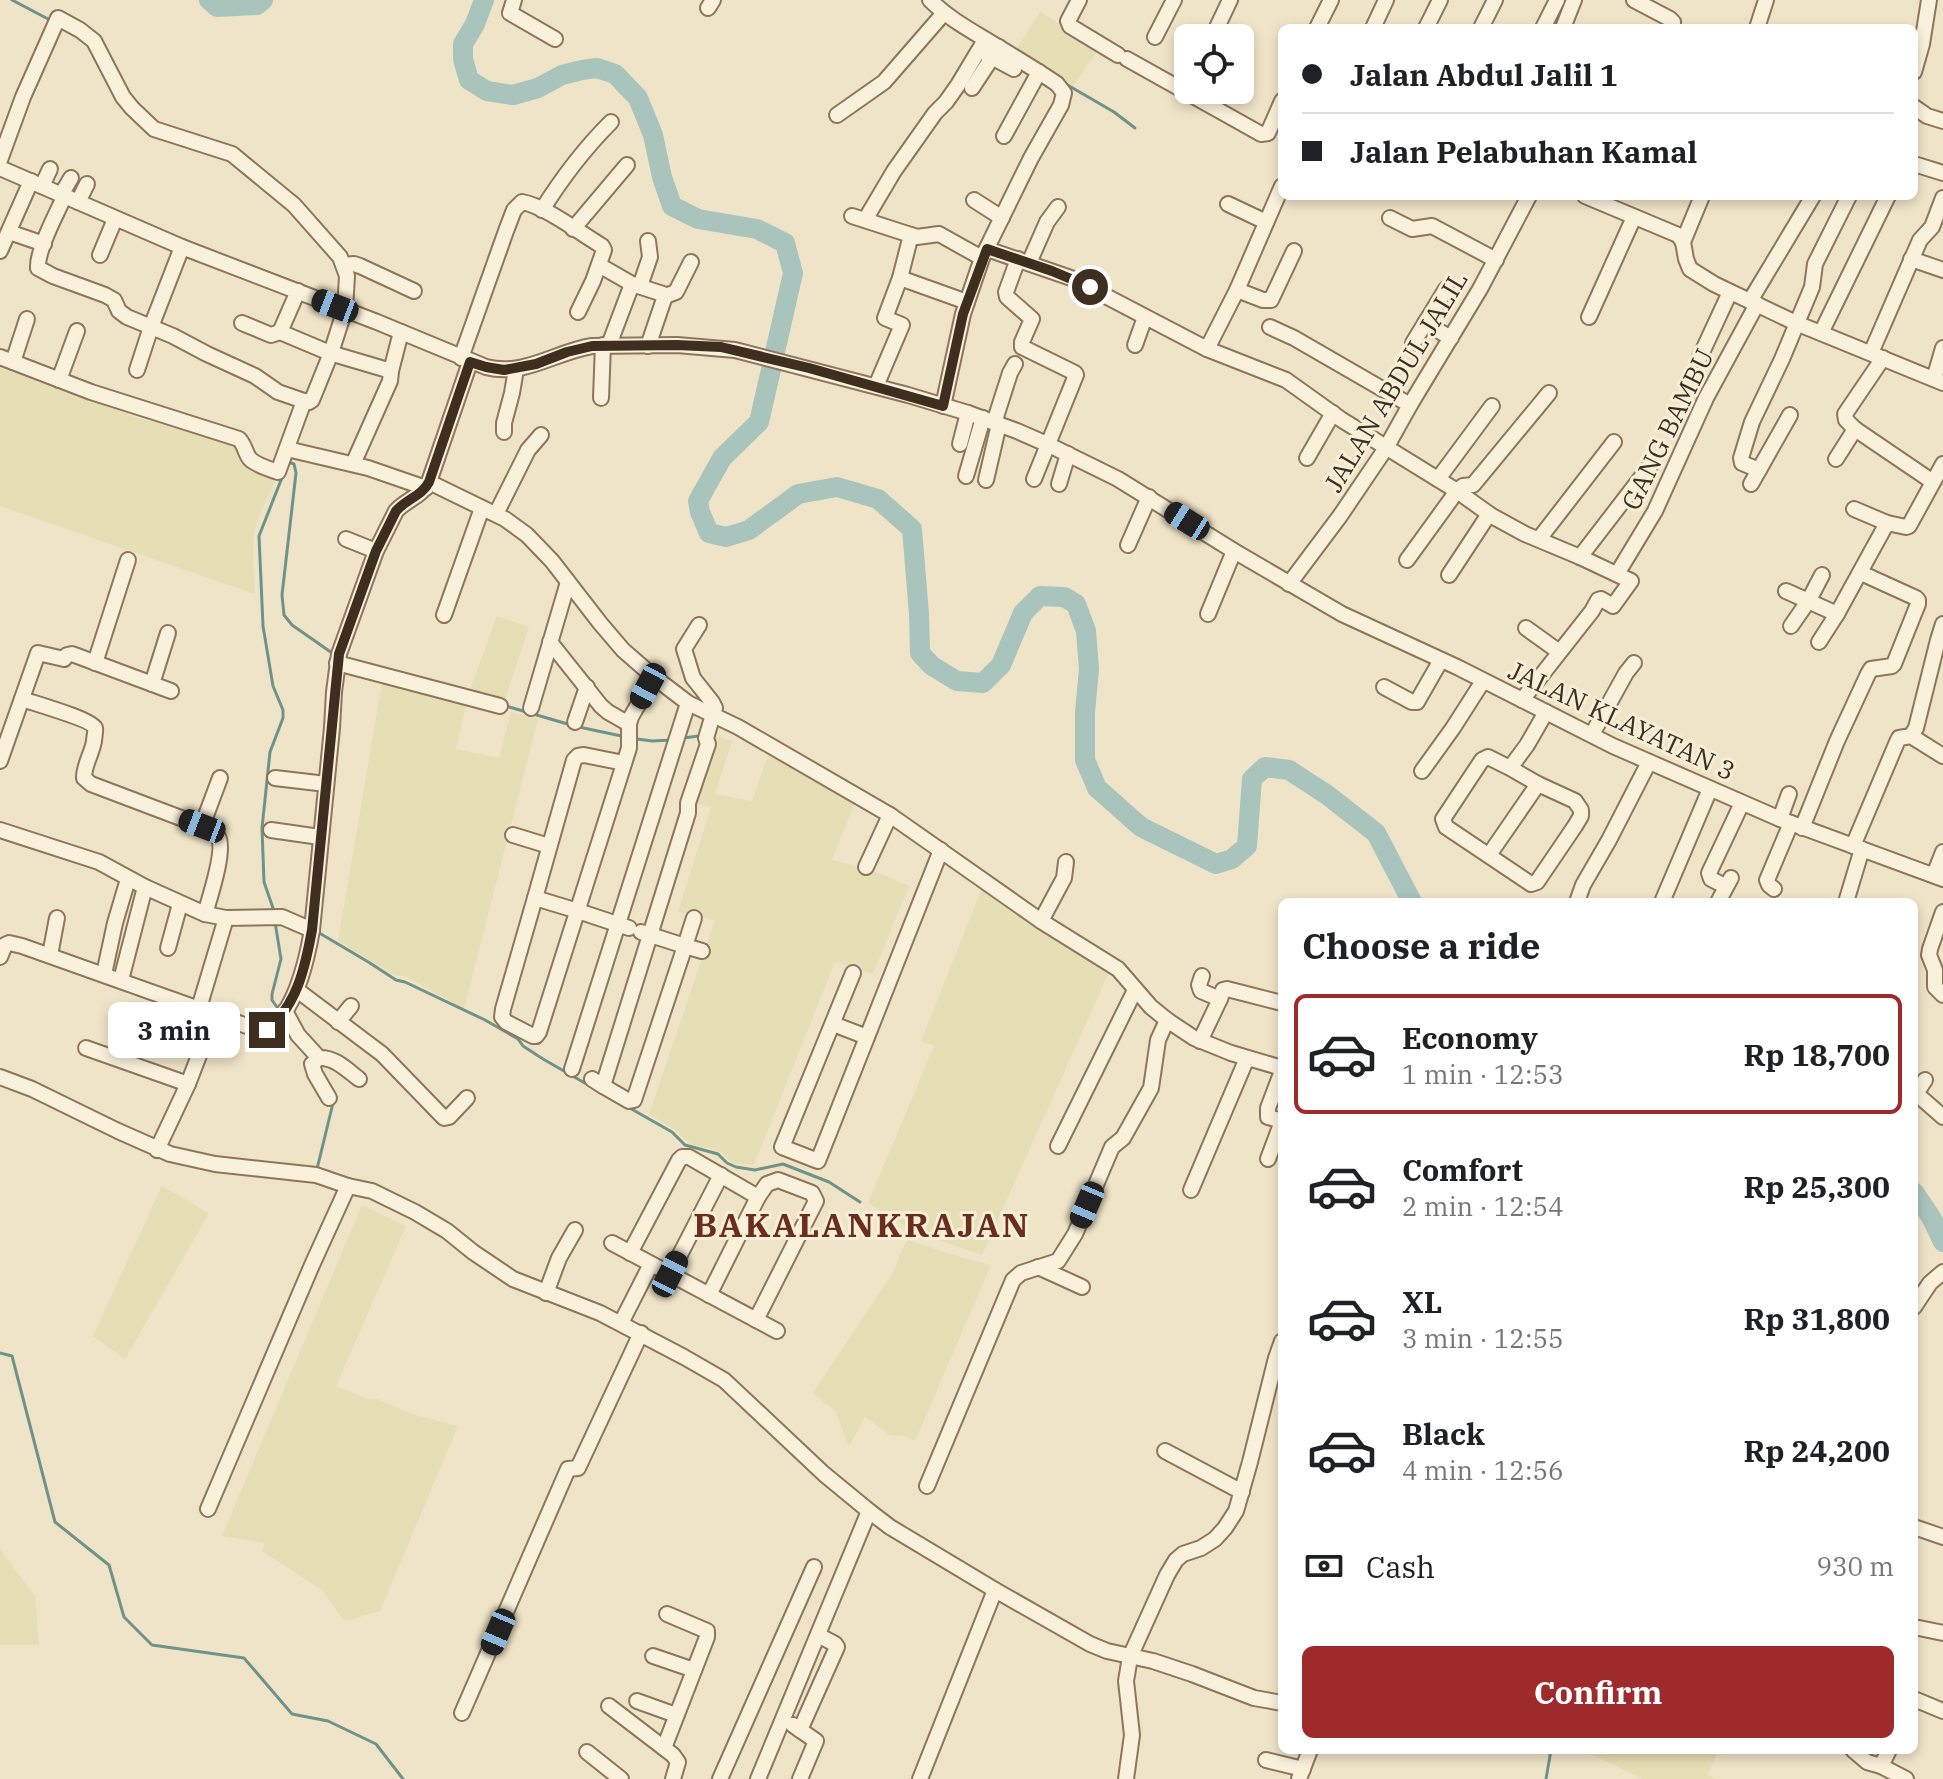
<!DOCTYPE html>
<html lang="en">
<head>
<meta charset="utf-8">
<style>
	body { margin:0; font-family:"IBM Plex Serif",serif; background:#f2f2f2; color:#202124; height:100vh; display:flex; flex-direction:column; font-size:30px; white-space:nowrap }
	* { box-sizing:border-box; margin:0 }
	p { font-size:26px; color:#757577 }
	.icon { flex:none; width:44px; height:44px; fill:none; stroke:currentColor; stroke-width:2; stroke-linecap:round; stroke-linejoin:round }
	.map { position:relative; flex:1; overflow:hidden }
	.panel { position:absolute; left:1278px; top:898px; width:640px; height:856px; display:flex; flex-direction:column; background:#fff; border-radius:12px; box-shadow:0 4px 12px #0003 }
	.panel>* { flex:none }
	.hud { position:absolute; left:1278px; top:24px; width:640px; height:176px; border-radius:12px; box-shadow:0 4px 12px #0003; display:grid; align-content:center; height:176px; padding:0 24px; background:#fff }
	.buttons { position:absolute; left:1174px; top:24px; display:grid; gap:16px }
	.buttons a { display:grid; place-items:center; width:80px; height:80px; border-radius:12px; background:#fff; box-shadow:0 4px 12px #0003; font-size:40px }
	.end { position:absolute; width:36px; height:36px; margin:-18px; border:10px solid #3d2e20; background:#fff; box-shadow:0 0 0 4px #fff }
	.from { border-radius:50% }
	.bubble { position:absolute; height:56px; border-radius:12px; background:#fff; box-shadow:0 4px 12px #0003; font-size:26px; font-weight:800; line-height:56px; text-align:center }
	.car { position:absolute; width:24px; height:48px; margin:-24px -12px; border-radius:10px; box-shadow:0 0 6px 2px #0007; background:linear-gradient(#222 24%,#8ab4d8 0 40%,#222 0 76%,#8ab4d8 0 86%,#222 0) }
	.hud b { display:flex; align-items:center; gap:28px; height:76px; font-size:30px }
	.hud b+b { border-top:2px solid #e0e0e0 }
	.hud i { width:20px; height:20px; background:#202124 }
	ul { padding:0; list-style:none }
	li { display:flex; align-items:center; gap:24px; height:120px; margin:0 16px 12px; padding:0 8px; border:4px solid transparent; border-radius:12px }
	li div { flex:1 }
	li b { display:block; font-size:30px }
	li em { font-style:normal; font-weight:800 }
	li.on { border-color:#9e2a2b }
	li>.icon { width:72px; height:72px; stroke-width:1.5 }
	h2 { padding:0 24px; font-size:36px; line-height:96px }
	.pay { display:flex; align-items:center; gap:20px; height:88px; padding:0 24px; font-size:30px }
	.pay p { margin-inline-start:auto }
	.button { display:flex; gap:16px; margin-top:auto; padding:16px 24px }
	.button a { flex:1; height:92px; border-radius:12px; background:#9e2a2b; color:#fff; font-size:32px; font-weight:800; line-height:92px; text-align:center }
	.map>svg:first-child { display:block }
	.farmland { fill:#e6deb5 }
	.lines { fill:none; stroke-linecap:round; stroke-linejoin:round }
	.stream { stroke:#6f938a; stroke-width:3 }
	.river { stroke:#a9c4bc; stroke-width:20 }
	.minor-casing { stroke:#8d765c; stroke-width:18 }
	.minor { stroke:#faf1dc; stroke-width:14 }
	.route { stroke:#3d2e20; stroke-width:10 }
	.labels { text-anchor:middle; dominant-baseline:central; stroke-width:6; stroke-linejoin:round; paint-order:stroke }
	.street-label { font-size:26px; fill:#3d2e20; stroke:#f7eed8 }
	.district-label { font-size:34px; font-weight:bold; letter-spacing:2px; fill:#6b2e1e; stroke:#f7eed8 }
</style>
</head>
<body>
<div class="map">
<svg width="1943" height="1779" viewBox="0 0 1943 1779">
	<rect width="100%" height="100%" fill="#f0e4c8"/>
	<g class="farmland">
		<path d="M1040 12 1099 49 1073 86 1015 51Z"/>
		<path d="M0 364 135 417 236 445 275 477 276 479 257 521 254 534 253 552 255 594 0 506Z"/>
		<path d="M497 616 529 627 504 702 469 692Z"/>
		<path d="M383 677 467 700 456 749 499 758 511 712 538 719 464 1009 407 977 394 975 338 941Z"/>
		<path d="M714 736 732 741 715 794 752 801 768 755 854 804 832 860 871 870 909 886 873 974 835 962 754 1165 732 1163 722 1153 712 1149 692 1146 676 1131 649 1114 715 920 678 912 711 807 693 804Z"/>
		<path d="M983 886 1110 970 982 1255 915 1232 868 1203 934 1046 921 1041Z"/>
		<path d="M162 1186 209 1213 125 1359 93 1336Z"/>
		<path d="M362 1205 406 1226 336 1386 370 1400 377 1399 412 1414 458 1426 380 1611 349 1620 343 1619 322 1590 262 1551 265 1543 222 1536Z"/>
		<path d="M908 1240 953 1255 991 1265 915 1441 905 1436 890 1435 865 1417 849 1446 835 1411 813 1393 894 1271 901 1252Z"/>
		<path d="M0 1549 35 1597 39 1645H0Z"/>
		<path d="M1582 1750H1718L1708 1775 1716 1779H1643Z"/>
	</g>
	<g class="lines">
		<g class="stream">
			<path d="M12 0 50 20"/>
			<path d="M1064 83 1114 112 1135 128"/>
			<path d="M288 462 294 464 296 473 282 595 284 615 292 625 335 655"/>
			<path d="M506 706 571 725"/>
			<path d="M579 727 626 737"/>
			<path d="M683 738 699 736"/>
			<path d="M637 739 652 741 672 740"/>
			<path d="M274 911 264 882 262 828 270 752 283 718V710L273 686 263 626 259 536 283 475"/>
			<path d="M275 922 281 959 272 994V1000L279 1010"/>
			<path d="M316 931 370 963 396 980 405 982 485 1020 518 1039 523 1046 543 1059 590 1086"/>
			<path d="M628 1107 672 1132 685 1145 718 1154 727 1163 736 1167 755 1170 783 1164 829 1182 860 1202"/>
			<path d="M317 1169 334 1099"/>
			<path d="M0 1353 12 1356 55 1522 109 1565 124 1617 152 1645 244 1658 292 1714 328 1721 376 1744 403 1779"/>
			<path d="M1546 1779 1551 1750"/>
		</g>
		<g class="river">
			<path d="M209 0 217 7 257 5 263 0"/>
			<path d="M484 0 475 24 463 44V59L469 80 487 91 513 95 538 88 562 75 582 70 597 68 615 74 638 98 653 135 662 177 672 206 698 219 757 229 785 243 793 273 759 422 722 458 698 501 700 512 709 533 726 537 749 530 798 494 837 487 878 499 912 529 919 614 920 653 932 666 957 681 983 683 1001 665 1023 613 1040 596 1064 597 1076 604 1086 631 1089 669 1085 712V760L1097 788 1141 827 1216 864 1232 859 1247 846 1252 779 1265 767 1289 770 1326 794 1376 833 1412 902"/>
			<path d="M1914 1192 1931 1217 1943 1242"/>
		</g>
		<defs>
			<g id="minor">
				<path d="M514 0 510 13 555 39"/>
				<path d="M930 0C950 20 974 32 998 47 1018 59 1038 71 1057 84L1064 93 1061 105 1031 158 982 258 963 314 943 406"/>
				<path d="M1079 0 1068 21 1070 26 1118 55"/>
				<path d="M1634 0 1670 19 1673 22 1670 28"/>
				<path d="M708 8 713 0"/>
				<path d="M1317 28 1331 0"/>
				<path d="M1373 28 1386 0"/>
				<path d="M1426 28 1440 0"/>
				<path d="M1481 28 1495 0"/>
				<path d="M1543 28 1557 0"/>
				<path d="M1563 28 1574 0"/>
				<path d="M1757 28 1766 0"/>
				<path d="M1155 37 1174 0"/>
				<path d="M1212 38 1230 0"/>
				<path d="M986 54 1014 69"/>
				<path d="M1127 59 1261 134 1268 133 1282 101"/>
				<path d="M1914 72 1922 44 1929 0"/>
				<path d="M972 88 999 47"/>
				<path d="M1914 107 1927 116 1943 121"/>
				<path d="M837 115 884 82 944 13"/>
				<path d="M1004 136 1039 72"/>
				<path d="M0 160 23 97 58 18 80 30 94 41 123 97 132 108 154 129 232 154 294 205 340 257 347 276 345 309 331 353 312 400 309 402 304 401 278 472C269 469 256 465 250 459 245 453 245 445 239 439L91 392 0 357"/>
				<path d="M1914 164 1943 173"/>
				<path d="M0 168 182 247 377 322 486 367C524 377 555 352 592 346L677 345 735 350 908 395 968 413 1017 431 1049 445 1118 479 1234 551 1342 614 1457 667 1613 746 1780 819 1943 879"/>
				<path d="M42 186 50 169"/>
				<path d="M61 195 71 178"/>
				<path d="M1585 196 1678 235 1683 242"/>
				<path d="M64 197C56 215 37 250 38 268L53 276 105 295 114 300 119 311 127 317 173 336 207 354 255 376 278 392 304 401"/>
				<path d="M974 200 1002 218"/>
				<path d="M78 202 87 184"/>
				<path d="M1228 204 1266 222"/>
				<path d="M542 210C562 178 585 148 611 122"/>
				<path d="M852 216 917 237 939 234 982 258"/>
				<path d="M1390 218 1412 229 1432 226 1496 260"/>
				<path d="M865 220 894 171 935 113 946 102 958 85 985 40"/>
				<path d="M573 229 627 165"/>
				<path d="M9 232 44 244"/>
				<path d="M1683 242 1686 259 1690 269 1714 284 1796 323 1943 383"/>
				<path d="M1683 242 1702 196"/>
				<path d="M987 249 1071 278 1207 349 1286 380 1342 420 1457 491 1492 516 1525 534 1580 557 1631 581 1613 606 1601 599 1598 600 1592 611 1522 700"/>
				<path d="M0 251 31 181"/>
				<path d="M100 255 115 219"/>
				<path d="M1018 259 1006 292 1007 297 1032 319 1022 342V347L1075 373 1076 375 1034 479"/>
				<path d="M1911 259 1943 270"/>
				<path d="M1029 263 1047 222 1058 207"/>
				<path d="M344 265 354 264 360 266 414 291"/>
				<path d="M599 265 632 284 663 294 665 296 648 346"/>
				<path d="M900 278 967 302"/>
				<path d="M640 286 650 257 648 241"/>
				<path d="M1237 290 1263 300H1271L1294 251"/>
				<path d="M665 296 676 292 691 262"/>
				<path d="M1750 301 1813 196"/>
				<path d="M1589 317 1634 217"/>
				<path d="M242 323 271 335 280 332 298 291"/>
				<path d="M1425 323 1451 338"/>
				<path d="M1270 327 1294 338 1410 405"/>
				<path d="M280 332 330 353 391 371 390 381 353 464"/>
				<path d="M1821 333 1888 196"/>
				<path d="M1413 343 1446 289"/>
				<path d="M609 345 632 284"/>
				<path d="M1135 345 1145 317"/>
				<path d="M1207 349 1237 290 1282 186"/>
				<path d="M1871 353 1920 240 1932 227 1943 198"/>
				<path d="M461 358 506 231 514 210 522 202C545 206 580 233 602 246L604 250 593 281 578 312"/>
				<path d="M1699 359 1730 292"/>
				<path d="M13 362 27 319"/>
				<path d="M137 370 151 327 182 247"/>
				<path d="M391 371 401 332"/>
				<path d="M1934 379 1943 348"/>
				<path d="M59 380 77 331"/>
				<path d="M876 386 902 325 885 318 900 278 911 235"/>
				<path d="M601 398 603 345"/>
				<path d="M994 423 1010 373 1015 364"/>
				<path d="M1855 429 1933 482"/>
				<path d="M504 432V423L512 393 516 369"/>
				<path d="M960 444 968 413"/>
				<path d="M287 449 368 468 426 488"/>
				<path d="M1307 458 1333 413"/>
				<path d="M1836 459 1855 429 1846 420 1845 414 1883 358"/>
				<path d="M1759 470 1742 463 1741 458 1752 422 1782 359 1812 287 1815 264 1849 196"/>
				<path d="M966 476 983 418"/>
				<path d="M1438 479 1492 406"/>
				<path d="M986 480 999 424"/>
				<path d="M429 482 505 519 527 535 552 561 600 623 623 650 654 677 688 703 738 727 890 815 1041 921 1118 969 1151 1007 1167 1020 1194 1038 1231 1053 1282 1068"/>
				<path d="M1059 484 1068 454"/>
				<path d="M1751 484 1790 415"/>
				<path d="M1854 509 1887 523 1906 527 1909 526 1943 464"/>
				<path d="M496 514 528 450 541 435"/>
				<path d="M346 539 376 551"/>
				<path d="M1539 539 1614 442"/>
				<path d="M1128 545 1149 497"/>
				<path d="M1580 557 1650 466"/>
				<path d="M1407 560 1457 491 1463 486 1473 485 1549 393"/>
				<path d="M1617 574 1655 511 1706 398 1757 304"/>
				<path d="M1449 575 1489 514"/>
				<path d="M1289 584 1340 516 1386 448 1410 405 1480 289 1529 196"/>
				<path d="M1786 591 1837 614"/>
				<path d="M1208 614 1234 551"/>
				<path d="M444 615 482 508"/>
				<path d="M1791 626 1809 600 1822 575"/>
				<path d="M1526 628 1558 651"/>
				<path d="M550 642 601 706 608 712 629 724"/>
				<path d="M1819 642 1837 614 1887 523"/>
				<path d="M95 663 128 560"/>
				<path d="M337 663 500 706"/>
				<path d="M152 684 168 633"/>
				<path d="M1384 687 1412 702H1417L1441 660"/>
				<path d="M22 699C33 703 91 719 95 728 96 730 94 738 94 741 92 754 84 764 84 778L91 784 202 826C206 829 215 833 218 837 226 849 209 900 205 914"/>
				<path d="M531 708 568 582"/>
				<path d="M575 722 587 687"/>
				<path d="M1595 729 1626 673 1634 663"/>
				<path d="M1911 736 1943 756"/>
				<path d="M0 761 38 653 64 659 67 655 72 654 171 691"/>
				<path d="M624 763 584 755 578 756 574 760 535 898 578 911 629 928"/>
				<path d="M1510 768 1538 784 1575 801 1581 810V816L1575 826 1537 882 1531 884 1446 827 1443 819 1482 760 1488 757 1510 768 1527 745 1546 712"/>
				<path d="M1422 771 1453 728 1483 681"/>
				<path d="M275 778 326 784"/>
				<path d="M1780 819 1789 794"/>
				<path d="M202 826 220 778"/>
				<path d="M1802 828 1837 741 1868 674 1871 669 1892 666 1894 664 1918 604V600L1916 598 1861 573"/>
				<path d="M0 830 99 862 145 887 205 914 226 918 282 917 312 930"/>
				<path d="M271 830 320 837"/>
				<path d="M513 835 549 846"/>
				<path d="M1853 846 1897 742 1899 738 1911 736 1916 728 1938 640 1943 624"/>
				<path d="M1489 855 1538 784"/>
				<path d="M866 867 890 815"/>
				<path d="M1934 875 1943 852"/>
				<path d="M1725 886 1711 879 1709 873 1742 803"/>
				<path d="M1774 889 1769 885 1767 880 1791 823"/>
				<path d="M535 898 503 1009 502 1017 506 1022 533 1036H536L539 1032 629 748V724L631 717 654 677"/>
				<path d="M1577 902 1583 885 1609 840 1649 762"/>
				<path d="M1662 902 1710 789"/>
				<path d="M1718 902 1731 878"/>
				<path d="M1846 902 1862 849"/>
				<path d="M1943 912 1930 949 1929 955 1935 970V987L1943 995"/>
				<path d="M694 918 685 946 702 951"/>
				<path d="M1041 921 1064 878 1066 862"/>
				<path d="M168 948 180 904"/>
				<path d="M50 955 57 918"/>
				<path d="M0 957 5 945 9 943 22 946 261 1031C294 1022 307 959 312 930L332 728 334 692 339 654 376 551 396 511C406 500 422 496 429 482L470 362"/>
				<path d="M853 973 782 1147 818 1161 941 850"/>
				<path d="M104 974 115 923 128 879"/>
				<path d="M121 980 145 887"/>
				<path d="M297 990 382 1054 444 1118 449 1117 467 1098"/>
				<path d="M1220 999 1223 990 1227 989 1282 1003"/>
				<path d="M199 1008 226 918"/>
				<path d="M285 1011 298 1035 319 1058C335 1057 347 1070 359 1079"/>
				<path d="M338 1022 351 1006"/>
				<path d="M833 1024 867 1037"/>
				<path d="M1200 1041 1220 999 1201 991 1199 985 1202 976"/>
				<path d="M86 1048 188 1084"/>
				<path d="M319 1058 312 1064 315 1074 329 1098"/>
				<path d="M572 1069 688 703"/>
				<path d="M0 1077 32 1089 118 1131 170 1154 215 1164 316 1175 348 1186 372 1191 415 1212 447 1231 473 1252 513 1279 600 1313 684 1357 724 1380 824 1474 869 1511 890 1527 995 1590 1090 1644 1107 1651 1153 1661 1192 1674 1254 1698 1282 1703"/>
				<path d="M592 1079 603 1086 688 813V803L708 744 706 738 715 708 712 702 693 678 684 649 699 625"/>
				<path d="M1925 1080 1918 1091 1919 1096 1943 1117"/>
				<path d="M603 1086 629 1101 634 1100 685 946 641 932"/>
				<path d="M1058 1146 1135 990"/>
				<path d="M157 1150 188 1084 215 1014"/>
				<path d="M1268 1159 1281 1124 1279 1120 1268 1117V1108L1282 1071"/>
				<path d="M1191 1190 1247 1058"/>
				<path d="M612 1243 777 1331"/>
				<path d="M630 1253 679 1160 682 1157H689L758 1197 767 1184 778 1180 812 1193 816 1201 756 1320"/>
				<path d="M1038 1267 1082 1287"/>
				<path d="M670 1274 721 1175"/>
				<path d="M546 1293 559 1258 575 1230"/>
				<path d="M709 1295 758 1197"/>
				<path d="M1914 1307 1930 1283 1943 1272"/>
				<path d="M621 1323 651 1264"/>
				<path d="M1165 1451 1242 1492"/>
				<path d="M927 1486 1013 1280 1021 1273 1058 1261 1075 1234 1112 1147 1123 1138 1151 1088 1158 1040 1167 1020"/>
				<path d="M208 1509 312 1265 348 1186"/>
				<path d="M1914 1527 1943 1537"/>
				<path d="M1914 1627 1943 1633"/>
				<path d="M653 1656 694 1670"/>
				<path d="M1914 1699 1943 1711"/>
				<path d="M637 1701 676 1715"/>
				<path d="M609 1706 673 1755 678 1762 673 1779"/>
				<path d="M462 1713 568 1469 578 1468 641 1333"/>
				<path d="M793 1725 816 1741 800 1779"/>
				<path d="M800 1730 837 1647 835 1644 818 1635"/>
				<path d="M664 1748 707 1637V1631L667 1614"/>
				<path d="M1853 1750 1867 1762 1881 1766 1906 1779"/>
				<path d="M587 1752 621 1779"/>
				<path d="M1266 1760 1303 1769"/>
				<path d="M1881 1766 1889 1750"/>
				<path d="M720 1779 814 1567"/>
				<path d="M758 1779 869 1511"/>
				<path d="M920 1779 995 1590"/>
				<path d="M1126 1779 1132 1735 1126 1681 1130 1657 1167 1575 1176 1560 1183 1554 1201 1548 1215 1539 1225 1528 1236 1511 1250 1462 1276 1358 1282 1341"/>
				<path d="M1299 1779 1310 1750"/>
			</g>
		</defs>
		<use href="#minor" class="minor-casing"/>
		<use href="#minor" class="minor"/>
	</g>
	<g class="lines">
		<path class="route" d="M267 1030C297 1005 305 968 312 930L339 654 376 551 396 511C406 499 422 496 429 482L470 362 486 367 504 370 536 364 567 352 592 346 677 345 721 347 809 368 943 406 963 314 987 249 1052 271 1090 287"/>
	</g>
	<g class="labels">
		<g class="street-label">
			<text transform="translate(1395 381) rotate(-59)">JALAN ABDUL JALIL</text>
			<text transform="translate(1667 429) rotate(-64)">GANG BAMBU</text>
			<text transform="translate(1622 720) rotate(25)">JALAN KLAYATAN 3</text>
		</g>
		<g class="district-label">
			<text x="862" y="1224">BAKALANKRAJAN</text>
		</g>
	</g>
</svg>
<div class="buttons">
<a><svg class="icon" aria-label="locate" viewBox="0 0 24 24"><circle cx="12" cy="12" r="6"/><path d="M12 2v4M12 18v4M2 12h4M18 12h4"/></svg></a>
</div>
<i class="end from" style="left:1090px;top:287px"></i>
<i class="end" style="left:267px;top:1030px"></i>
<div class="bubble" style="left:108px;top:1002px;width:132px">3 min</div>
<i class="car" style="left:335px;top:306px;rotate:291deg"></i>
<i class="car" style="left:1187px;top:521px;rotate:302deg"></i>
<i class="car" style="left:648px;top:686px;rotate:208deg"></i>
<i class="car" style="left:202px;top:826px;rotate:291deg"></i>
<i class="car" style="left:1087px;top:1205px;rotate:203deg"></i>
<i class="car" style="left:670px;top:1274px;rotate:27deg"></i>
<i class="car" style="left:498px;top:1632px;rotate:203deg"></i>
<div class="hud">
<b><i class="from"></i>Jalan Abdul Jalil 1</b>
<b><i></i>Jalan Pelabuhan Kamal</b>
</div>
<section class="panel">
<h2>Choose a ride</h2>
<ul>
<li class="on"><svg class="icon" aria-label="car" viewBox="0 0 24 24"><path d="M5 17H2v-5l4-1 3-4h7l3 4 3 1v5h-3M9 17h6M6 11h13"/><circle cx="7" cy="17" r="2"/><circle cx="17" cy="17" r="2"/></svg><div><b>Economy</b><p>1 min · 12:53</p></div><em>Rp 18,700</em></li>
<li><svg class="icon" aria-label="car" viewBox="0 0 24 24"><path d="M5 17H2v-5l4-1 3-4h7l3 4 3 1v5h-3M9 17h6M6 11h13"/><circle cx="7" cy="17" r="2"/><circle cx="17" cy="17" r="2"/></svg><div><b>Comfort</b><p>2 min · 12:54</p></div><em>Rp 25,300</em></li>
<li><svg class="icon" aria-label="car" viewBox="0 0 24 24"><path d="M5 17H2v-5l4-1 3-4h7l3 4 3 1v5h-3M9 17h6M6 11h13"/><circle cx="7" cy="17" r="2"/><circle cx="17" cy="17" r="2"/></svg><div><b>XL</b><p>3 min · 12:55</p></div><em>Rp 31,800</em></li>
<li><svg class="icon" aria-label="car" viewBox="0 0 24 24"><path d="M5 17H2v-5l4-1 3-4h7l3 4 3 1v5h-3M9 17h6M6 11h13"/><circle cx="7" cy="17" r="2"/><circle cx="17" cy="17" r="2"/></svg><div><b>Black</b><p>4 min · 12:56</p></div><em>Rp 24,200</em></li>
</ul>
<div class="pay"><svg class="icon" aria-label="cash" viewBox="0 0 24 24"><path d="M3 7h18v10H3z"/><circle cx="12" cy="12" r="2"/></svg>Cash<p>930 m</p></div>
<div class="button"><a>Confirm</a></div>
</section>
</div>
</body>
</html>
